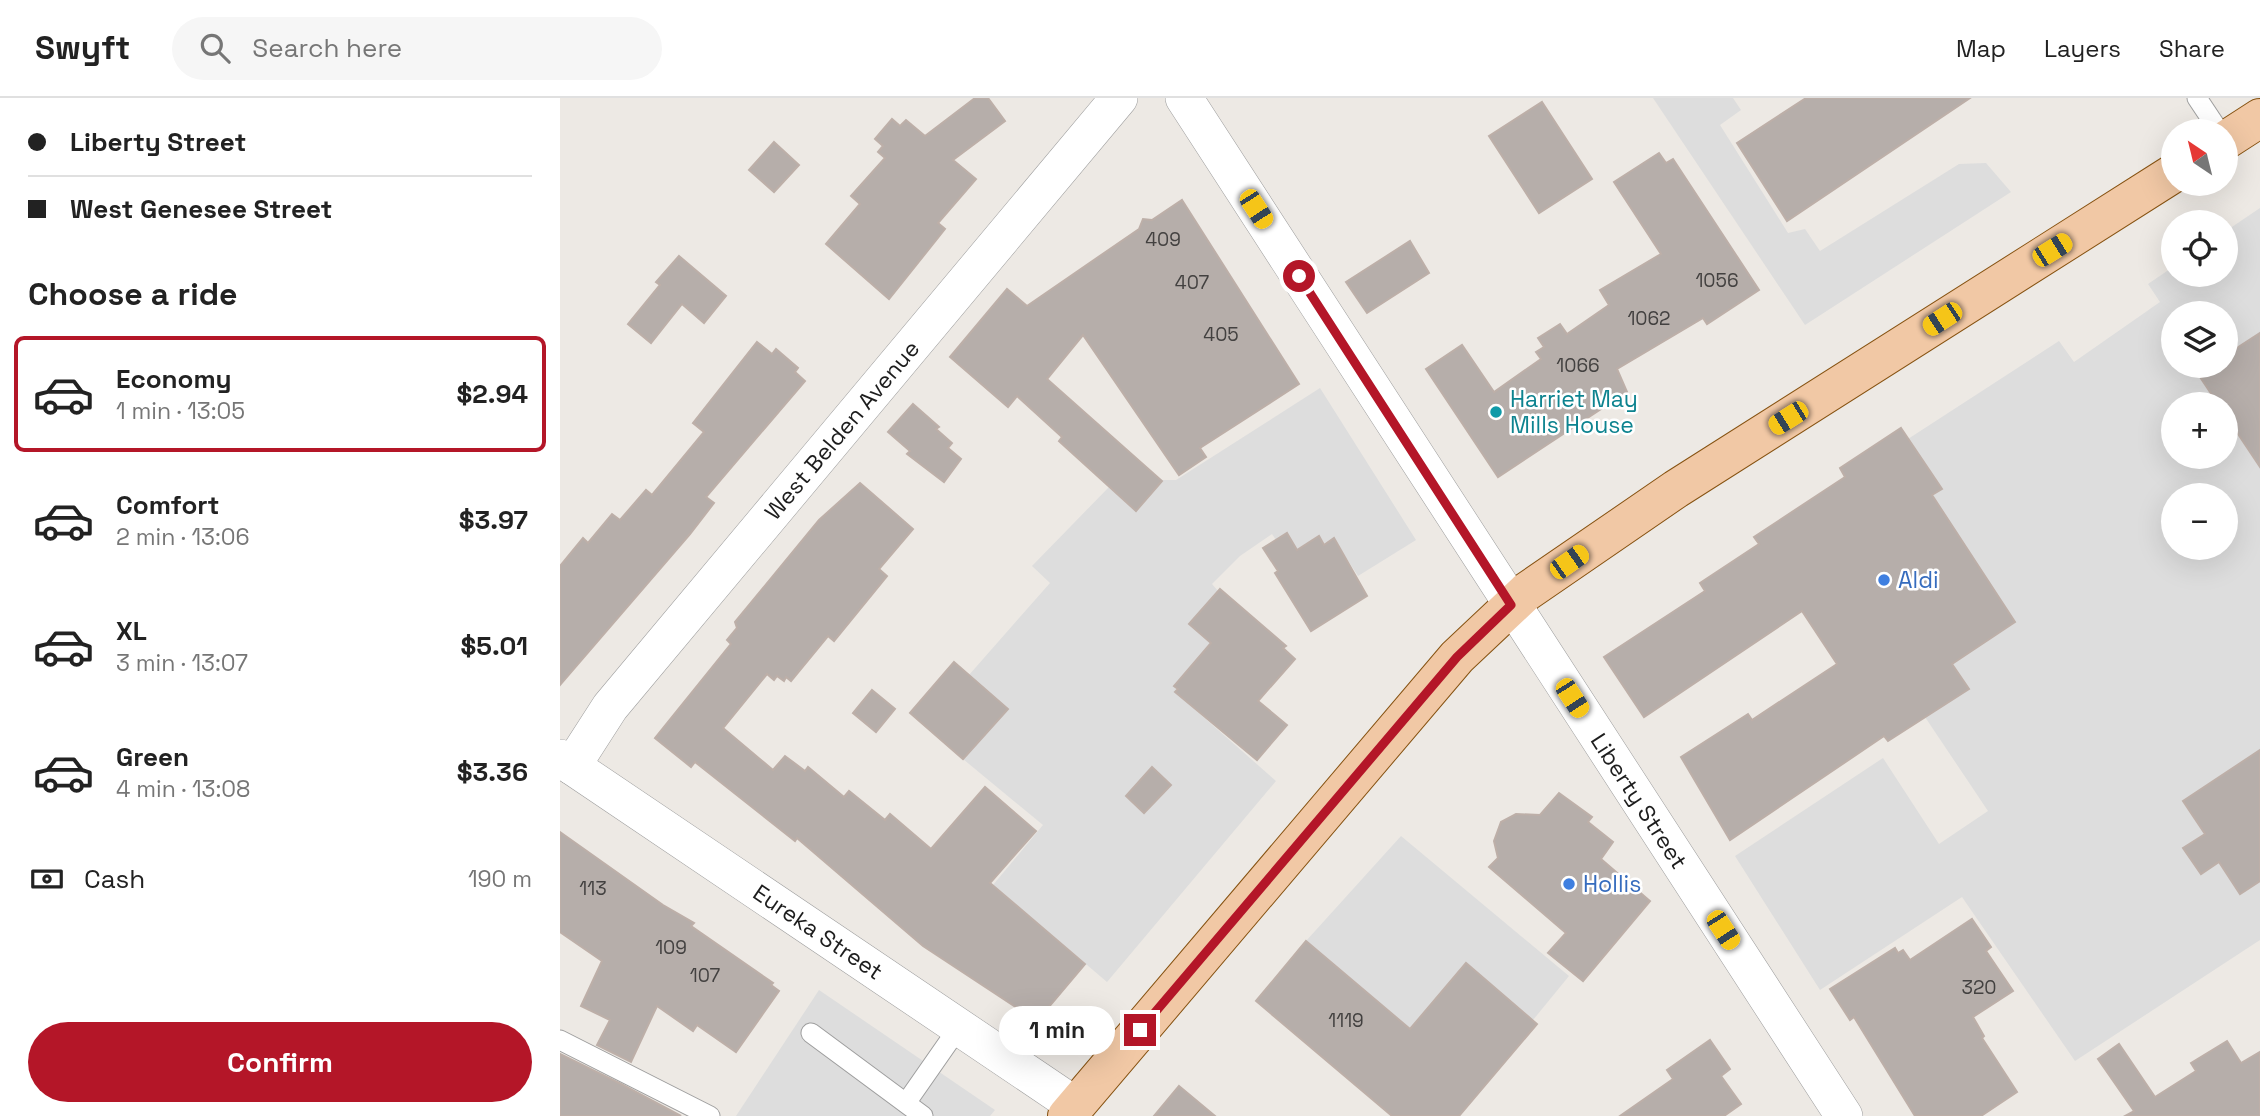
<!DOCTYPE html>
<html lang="en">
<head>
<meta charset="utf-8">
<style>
	body { margin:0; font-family:"Space Grotesk",sans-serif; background:#f6f6f6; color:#222; height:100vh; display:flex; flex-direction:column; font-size:26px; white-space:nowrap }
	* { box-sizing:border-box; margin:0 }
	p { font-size:23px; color:#767676 }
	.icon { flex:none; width:38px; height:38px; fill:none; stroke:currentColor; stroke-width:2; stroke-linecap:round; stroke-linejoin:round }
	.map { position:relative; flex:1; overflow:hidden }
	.details { display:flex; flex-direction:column; background:#fff; width:560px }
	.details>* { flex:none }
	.hud { display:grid; align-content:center; height:154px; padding:0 28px; background:#fff }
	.needle { width:46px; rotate:325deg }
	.controls { position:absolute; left:1601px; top:21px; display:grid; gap:14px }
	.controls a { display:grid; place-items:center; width:77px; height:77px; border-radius:50%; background:#fff; box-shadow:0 7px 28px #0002; font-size:35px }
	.end { position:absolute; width:32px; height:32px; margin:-16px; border:9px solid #b41628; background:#fff; box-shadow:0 0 0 4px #fff }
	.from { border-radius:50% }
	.bubble { position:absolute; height:49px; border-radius:24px; background:#fff; box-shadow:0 7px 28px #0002; font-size:23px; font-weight:700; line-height:49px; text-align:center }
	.car { position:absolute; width:21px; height:42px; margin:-21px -10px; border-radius:9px; box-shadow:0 0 5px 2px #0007; background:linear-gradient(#f5c518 24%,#345 0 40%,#f5c518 0 76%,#345 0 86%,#f5c518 0) }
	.hud b { display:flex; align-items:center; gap:24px; height:66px; font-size:26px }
	.hud b+b { border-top:2px solid #e0e0e0 }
	.hud i { width:18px; height:18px; background:#222 }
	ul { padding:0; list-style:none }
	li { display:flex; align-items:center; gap:21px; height:116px; margin:0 14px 10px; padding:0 14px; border:4px solid transparent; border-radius:10px }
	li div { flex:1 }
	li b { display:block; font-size:26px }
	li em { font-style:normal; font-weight:700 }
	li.on { border-color:#b41628 }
	li>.icon { width:63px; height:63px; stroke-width:1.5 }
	h2 { padding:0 28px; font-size:32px; line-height:84px }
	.pay { display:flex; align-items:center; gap:18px; height:77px; padding:0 28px; font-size:26px }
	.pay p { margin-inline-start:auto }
	.action { display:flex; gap:14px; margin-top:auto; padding:14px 28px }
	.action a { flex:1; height:80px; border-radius:42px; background:#b41628; color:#fff; font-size:28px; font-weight:700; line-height:80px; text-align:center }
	header { display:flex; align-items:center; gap:42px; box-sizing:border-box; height:98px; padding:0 35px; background:#fff; border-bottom:2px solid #e0e0e0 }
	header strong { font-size:33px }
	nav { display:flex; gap:38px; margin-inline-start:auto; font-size:24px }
	.search { width:490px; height:63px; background:#f6f6f6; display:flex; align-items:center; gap:18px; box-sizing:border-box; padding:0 24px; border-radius:38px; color:#767676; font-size:26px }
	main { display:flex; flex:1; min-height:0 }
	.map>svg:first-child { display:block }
	.parking { fill:#ddd; fill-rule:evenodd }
	.building { fill:#b6aeaa; stroke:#bdafa8; stroke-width:2 }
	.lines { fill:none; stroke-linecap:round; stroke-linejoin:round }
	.lane-casing { stroke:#9e9e9e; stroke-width:21 }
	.street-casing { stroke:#9e9e9e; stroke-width:38 }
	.primary-casing { stroke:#865211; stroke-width:40 }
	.lane { stroke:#fff; stroke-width:19 }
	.street { stroke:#fff; stroke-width:37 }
	.primary { stroke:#f1c8a5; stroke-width:38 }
	.route { stroke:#b41628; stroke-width:9 }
	.culture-dot { fill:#0f9aa8; stroke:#fff; stroke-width:2.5 }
	.shop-dot { fill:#3f7fe0; stroke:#fff; stroke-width:2.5 }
	.labels { text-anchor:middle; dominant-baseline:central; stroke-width:5; stroke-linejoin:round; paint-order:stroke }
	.number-label { font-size:19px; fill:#434140 }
	.culture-label { font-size:23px; fill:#0d838f; stroke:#fff; text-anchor:start }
	.street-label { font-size:23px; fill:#1d1d1d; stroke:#fff }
	.shop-label { font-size:23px; fill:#366cbe; stroke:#fff; text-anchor:start }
</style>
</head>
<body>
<header>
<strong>Swyft</strong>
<div class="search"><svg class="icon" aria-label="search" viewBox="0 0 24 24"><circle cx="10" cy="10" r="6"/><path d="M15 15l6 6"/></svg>Search here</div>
<nav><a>Map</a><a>Layers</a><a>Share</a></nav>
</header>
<main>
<section class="details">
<div class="hud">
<b><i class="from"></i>Liberty Street</b>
<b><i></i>West Genesee Street</b>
</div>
<h2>Choose a ride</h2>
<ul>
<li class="on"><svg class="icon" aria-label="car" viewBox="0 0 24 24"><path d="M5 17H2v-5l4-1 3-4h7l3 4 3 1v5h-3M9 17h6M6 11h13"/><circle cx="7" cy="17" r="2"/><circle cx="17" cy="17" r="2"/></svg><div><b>Economy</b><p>1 min · 13:05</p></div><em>$2.94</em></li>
<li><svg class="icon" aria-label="car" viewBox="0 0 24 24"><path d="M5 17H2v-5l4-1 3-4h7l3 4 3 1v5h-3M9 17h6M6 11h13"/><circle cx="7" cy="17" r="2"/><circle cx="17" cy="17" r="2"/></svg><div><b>Comfort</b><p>2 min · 13:06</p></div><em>$3.97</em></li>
<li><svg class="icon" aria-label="car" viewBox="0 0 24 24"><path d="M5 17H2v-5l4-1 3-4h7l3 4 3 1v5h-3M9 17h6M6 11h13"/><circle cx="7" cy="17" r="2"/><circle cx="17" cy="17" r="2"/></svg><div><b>XL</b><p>3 min · 13:07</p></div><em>$5.01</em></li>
<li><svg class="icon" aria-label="car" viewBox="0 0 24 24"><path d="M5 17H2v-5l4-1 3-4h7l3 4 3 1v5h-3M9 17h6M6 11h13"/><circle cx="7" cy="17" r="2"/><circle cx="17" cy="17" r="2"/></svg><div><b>Green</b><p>4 min · 13:08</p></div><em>$3.36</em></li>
</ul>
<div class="pay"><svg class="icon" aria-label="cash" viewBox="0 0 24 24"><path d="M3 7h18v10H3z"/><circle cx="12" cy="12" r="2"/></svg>Cash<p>190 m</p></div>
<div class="action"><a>Confirm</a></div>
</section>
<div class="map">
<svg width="1700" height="1018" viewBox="0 0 1700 1018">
	<rect width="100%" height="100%" fill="#ede9e4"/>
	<g class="parking">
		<path d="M1093 0H1173L1181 12 1160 27 1228 135 1245 131 1260 153 1399 66 1426 65 1451 94 1245 227Z"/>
		<path d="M1700 110V842L1515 963 1402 799 1260 892 1175 758 1323 660 1379 746 1428 713 1365 619 1408 591 1392 566 1372 397 1381 391 1348 341 1499 243 1514 264 1600 204 1588 186 1613 169 1614 177H1666V133ZM1614 215H1666V268H1614ZM1614 306H1666V359H1614ZM1614 397H1666V450H1614Z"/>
		<path d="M760 290 856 442 798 478 774 441 764 447 758 438 737 452 727 435 716 442 712 436 680 458 652 486 658 493 630 526 660 552 629 570 614 587 618 591 615 594 716 683 547 884 433 787 483 727 403 661 448 611 409 577 490 485 472 468 549 389 576 412 603 382H616Z"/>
		<path d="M841 738 1009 878 973 922 906 865 850 931 746 843Z"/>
		<path d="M259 892 435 1012 430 1018H176Z"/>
	</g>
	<g class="building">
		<path d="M415 0H428L445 23 393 62 416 81 378 125 385 131 329 201 266 146 300 106 291 98 325 60 318 54 323 48 315 41 332 21 340 28 346 22 365 38Z"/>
		<path d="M1246 0H1410L1227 123 1177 45Z"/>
		<path d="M982 4 1032 81 979 115 929 38Z"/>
		<path d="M214 44 239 67 214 94 189 72Z"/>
		<path d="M1099 55 1106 65 1113 61 1199 192 1147 226 1143 220 1057 271 1067 294 938 379 866 271 902 247 934 294 981 261 976 254 984 249 978 240 1000 226 1007 236 1049 207 1040 192 1101 156 1054 84Z"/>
		<path d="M622 102 739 286 640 350 646 359 619 377 523 237 487 281 602 383 576 413 499 343 502 339 457 298 448 309 390 259 447 191 467 208 579 131 583 121 592 122Z"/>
		<path d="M850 143 869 175 807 215 786 184Z"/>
		<path d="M119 158 166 198 144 225 122 206 91 245 68 226 100 187 96 184Z"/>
		<path d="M1700 235V369L1666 318V306H1658L1638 276 1650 268H1666V257Z"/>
		<path d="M197 244 212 256 216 251 238 270 235 274 245 283 146 399 154 405 130 436 0 587V468L23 440 28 445 52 416 60 422 86 392 92 397 144 334 133 325Z"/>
		<path d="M353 306 379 329 376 331 392 345 388 350 401 361 384 384 347 356 350 353 328 334Z"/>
		<path d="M1341 330 1382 391 1372 397 1455 524 1392 566 1409 591 1328 643 1324 638 1170 742 1121 659 1188 616 1192 622 1277 566 1242 513 1084 619 1044 559 1145 493 1140 485 1199 446 1194 439 1285 379 1280 370Z"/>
		<path d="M300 385 353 431 319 471 327 478 274 543 268 538 231 583 226 579 224 583 217 578 214 582 207 576 163 630 213 672 225 658 245 673 248 669 284 699 289 693 325 722 330 716 371 751 425 689 476 733 430 785 525 866 477 923 363 848 237 740 235 743 135 664 131 669 95 640 171 546 167 542 177 530 175 524 259 422Z"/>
		<path d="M727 435 737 452 759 438 764 447 774 440 807 498 751 533 715 475 718 473 703 450Z"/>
		<path d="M660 491 726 548 723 550 735 561 698 603 727 627 697 662 615 594 618 591 614 588 651 545 629 526Z"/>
		<path d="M394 564 448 611 403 661 350 615Z"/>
		<path d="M312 592 335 611 316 634 293 615Z"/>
		<path d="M1700 652V783L1680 796 1659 764 1641 776 1623 750 1645 736 1623 703Z"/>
		<path d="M592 669 611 687 584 715 566 698Z"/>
		<path d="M999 695 1032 719 1028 724 1053 744 1041 761 1090 803 1023 883 988 855 1006 835 929 769 938 760 934 743 941 724 956 716 980 717Z"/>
		<path d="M0 734 103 807 134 825 131 828 213 885 211 887 219 893 176 954 137 927 133 933 97 908 71 964 37 947 50 922 21 908 42 863 0 834Z"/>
		<path d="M1412 821 1431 849 1426 853 1453 893 1413 919 1424 938 1422 940 1457 994 1421 1018H1355L1294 919 1290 922 1270 891 1335 850 1338 855 1343 852 1350 862Z"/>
		<path d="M746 843 850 931 906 865 977 926 899 1018H832L696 903Z"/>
		<path d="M1150 942 1170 971 1161 978 1181 1006 1164 1018H1060L1113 981 1107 972Z"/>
		<path d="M1667 943 1681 965 1700 954V1018H1565L1574 1013 1538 961 1559 946 1595 999 1636 973 1631 965Z"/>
		<path d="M0 956 61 986 121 1018H0Z"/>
		<path d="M619 988 655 1018H594Z"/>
	</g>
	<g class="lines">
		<defs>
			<g id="lane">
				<path d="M1637 0 1659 33"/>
				<path d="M251 935 363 1018"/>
				<path d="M0 942 150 1018"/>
				<path d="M346 1005 399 929"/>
			</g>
			<g id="street">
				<path d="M624 0 1284 1018"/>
				<path d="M0 660 516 1008"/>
				<path d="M12 668 50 609 559 0"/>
			</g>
			<g id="primary">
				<path d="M1666 42 1700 20"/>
				<path d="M507 1018 897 559 966 494 1116 391 1614 75"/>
			</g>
		</defs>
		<use href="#lane" class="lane-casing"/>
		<use href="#street" class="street-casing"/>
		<use href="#primary" class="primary-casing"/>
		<use href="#lane" class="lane"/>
		<use href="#street" class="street"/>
		<use href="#primary" class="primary"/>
	</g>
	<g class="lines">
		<path class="route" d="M580 932 897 559 951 507 739 178"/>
	</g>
	<circle class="culture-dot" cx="936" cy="314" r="7"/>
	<g class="shop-dot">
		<circle cx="1324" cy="482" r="7"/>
		<circle cx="1009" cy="786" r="7"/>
	</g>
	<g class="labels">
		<g class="number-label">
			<text x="603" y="141">409</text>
			<text x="1157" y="182">1056</text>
			<text x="632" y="184">407</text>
			<text x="1089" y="220">1062</text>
			<text x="661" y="236">405</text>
			<text x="1018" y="267">1066</text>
			<text x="33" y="790">113</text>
			<text x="111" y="849">109</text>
			<text x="145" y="877">107</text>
			<text x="1419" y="889">320</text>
			<text x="786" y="922">1119</text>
		</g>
		<g class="culture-label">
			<text x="950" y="301">Harriet May<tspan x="950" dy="26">Mills House</tspan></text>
		</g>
		<g class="street-label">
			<text transform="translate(282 332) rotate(-50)">West Belden Avenue</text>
			<text transform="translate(1079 703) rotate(57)">Liberty Street</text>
			<text transform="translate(258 834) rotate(34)">Eureka Street</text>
		</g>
		<g class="shop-label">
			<text x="1338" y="482">Aldi</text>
			<text x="1023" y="786">Hollis</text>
		</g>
	</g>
</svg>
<div class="controls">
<a><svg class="needle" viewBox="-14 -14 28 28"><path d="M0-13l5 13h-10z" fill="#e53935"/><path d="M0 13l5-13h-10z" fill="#767676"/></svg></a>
<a><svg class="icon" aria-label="locate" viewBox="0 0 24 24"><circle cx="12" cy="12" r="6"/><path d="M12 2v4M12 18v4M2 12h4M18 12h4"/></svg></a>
<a><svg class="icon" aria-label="layers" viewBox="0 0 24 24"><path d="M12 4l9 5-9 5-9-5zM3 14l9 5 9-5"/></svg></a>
<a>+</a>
<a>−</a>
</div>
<i class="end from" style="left:739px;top:178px"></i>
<i class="end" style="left:580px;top:932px"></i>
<div class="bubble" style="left:439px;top:908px;width:116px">1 min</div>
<i class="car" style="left:696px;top:111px;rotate:147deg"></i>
<i class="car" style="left:1492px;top:152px;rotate:58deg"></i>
<i class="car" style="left:1382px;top:221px;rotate:237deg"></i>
<i class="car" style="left:1228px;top:320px;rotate:238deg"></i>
<i class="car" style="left:1009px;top:464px;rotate:55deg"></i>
<i class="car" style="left:1012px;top:600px;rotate:147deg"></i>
<i class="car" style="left:1163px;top:832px;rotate:147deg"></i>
</div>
</main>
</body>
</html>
